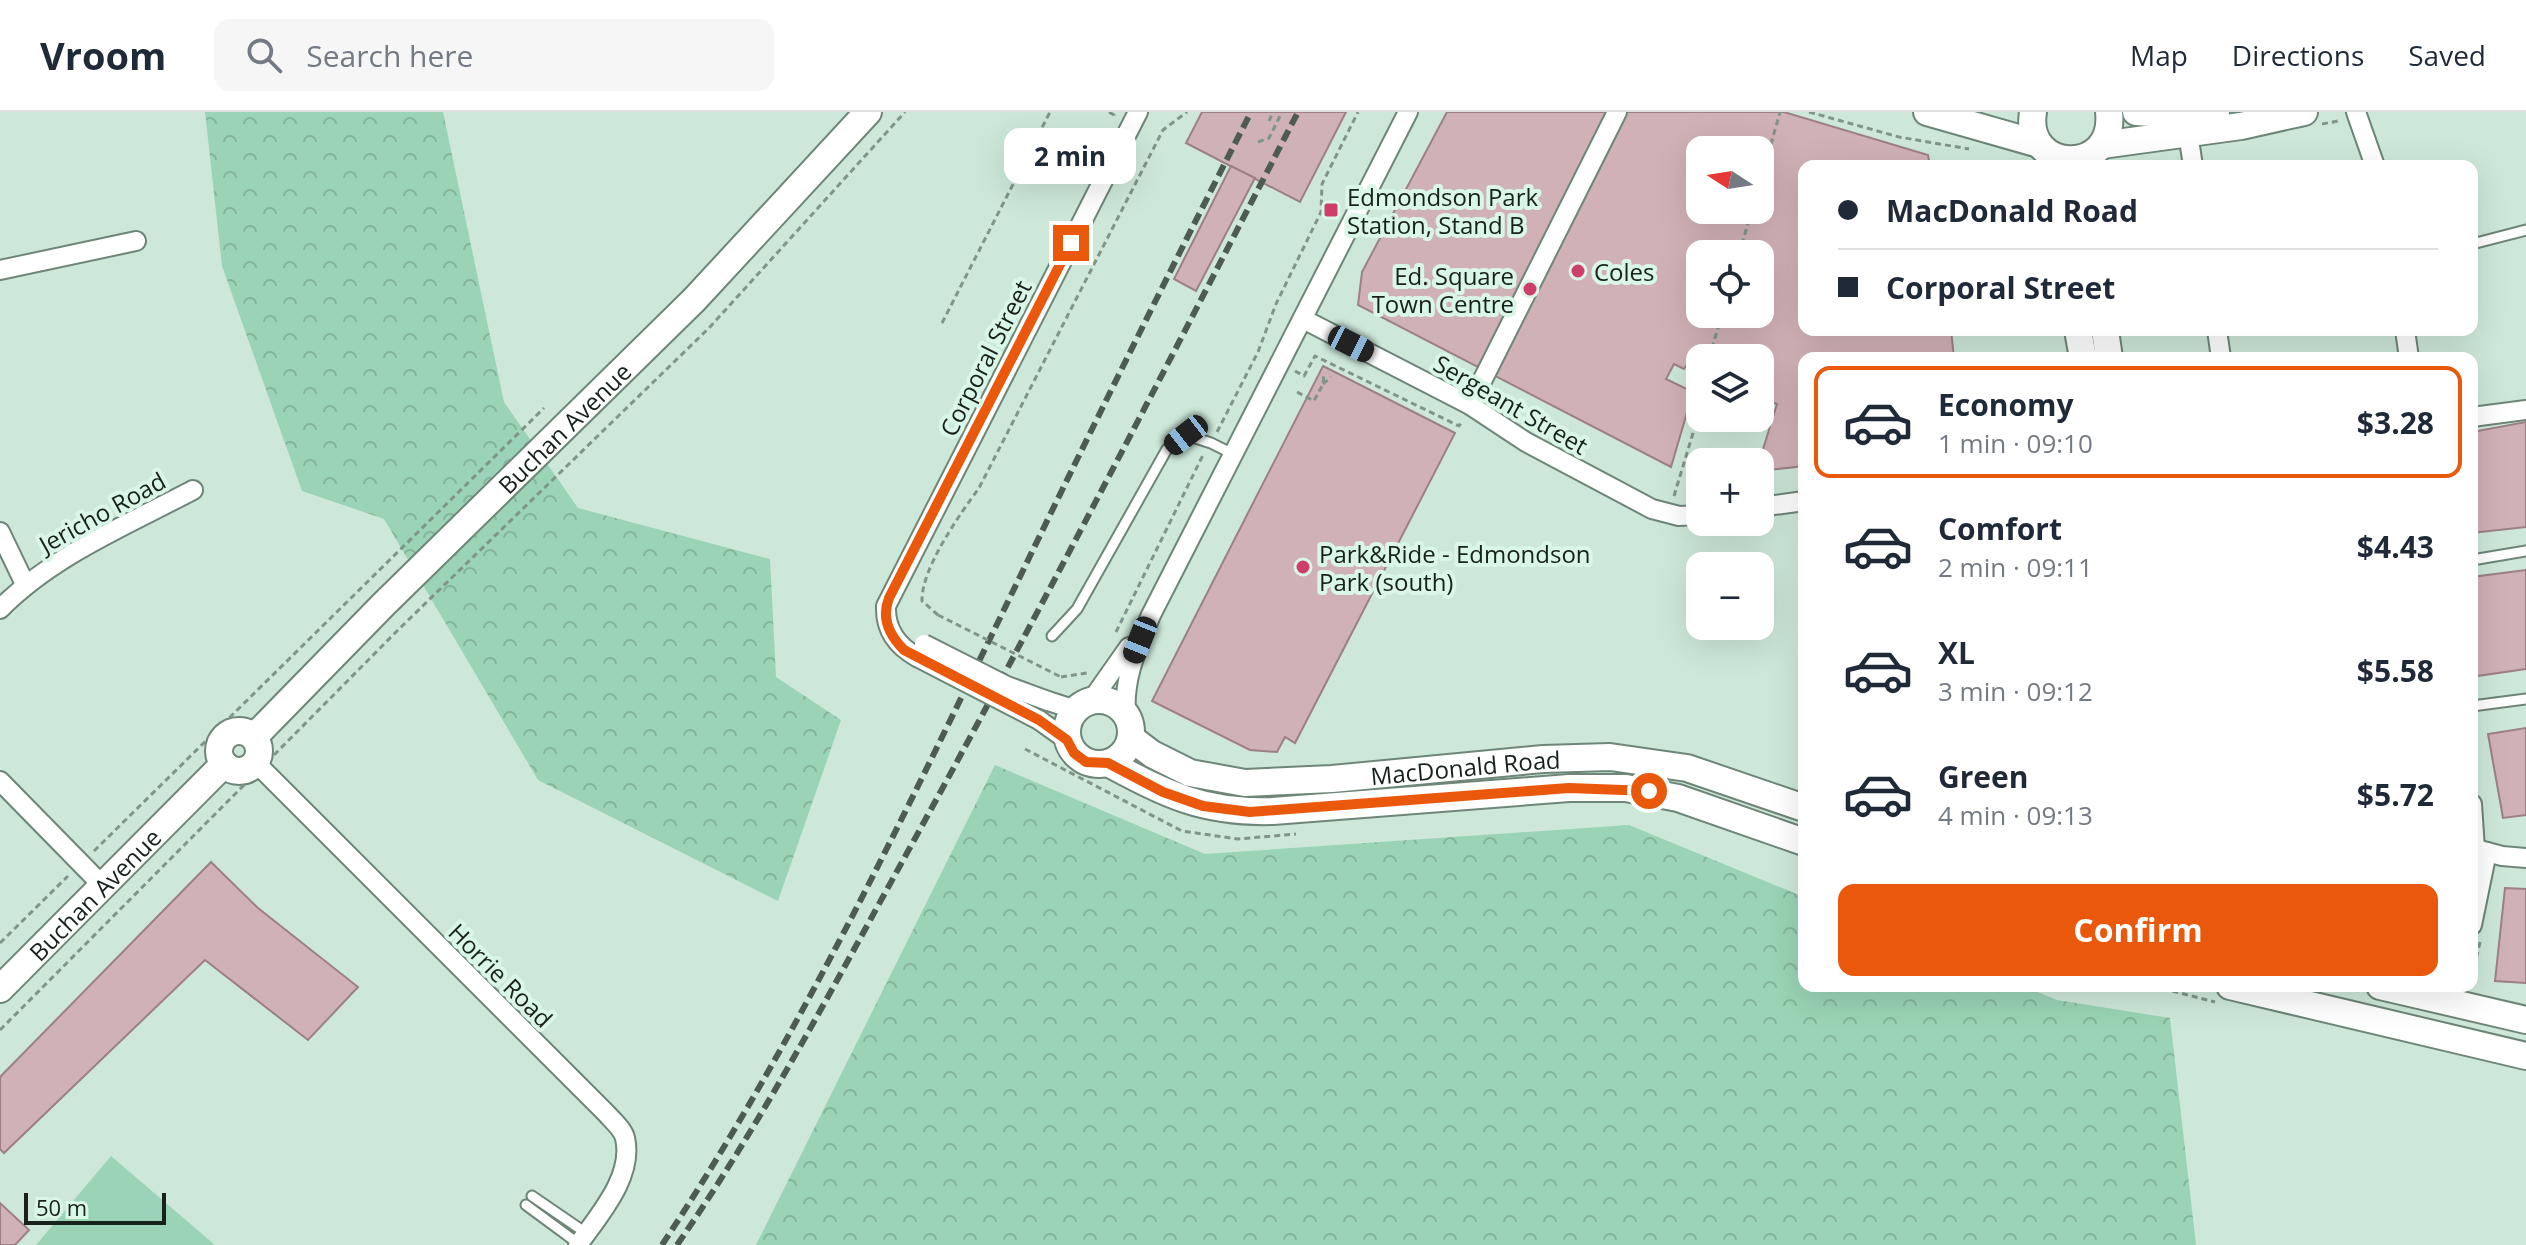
<!DOCTYPE html>
<html lang="en">
<head>
<meta charset="utf-8">
<style>
	body { margin:0; font-family:"Open Sans",sans-serif; background:#f6f6f7; color:#1f2937; height:100vh; display:flex; flex-direction:column; font-size:30px; white-space:nowrap }
	* { box-sizing:border-box; margin:0 }
	p { font-size:26px; color:#747a83 }
	.icon { flex:none; width:44px; height:44px; fill:none; stroke:currentColor; stroke-width:2; stroke-linecap:round; stroke-linejoin:round }
	.map { position:relative; flex:1; overflow:hidden }
	.details { position:absolute; left:1798px; top:240px; width:680px; height:640px; display:flex; flex-direction:column; background:#fff; border-radius:16px; box-shadow:0 8px 32px #0002 }
	.details>* { flex:none }
	.top-card { position:absolute; left:1798px; top:48px; width:680px; height:176px; border-radius:16px; box-shadow:0 8px 32px #0002; display:grid; align-content:center; height:176px; padding:0 40px; background:#fff }
	.needle { width:52px; rotate:282deg }
	.tools { position:absolute; left:1686px; top:24px; display:grid; gap:16px }
	.tools a { display:grid; place-items:center; width:88px; height:88px; border-radius:16px; background:#fff; box-shadow:0 8px 32px #0002; font-size:40px }
	.scale { position:absolute; left:24px; bottom:20px; width:142px; box-sizing:border-box; padding-left:8px; border:4px solid #18221c; border-top:0; font-size:22px; line-height:28px; white-space:nowrap; color:#18221c; -webkit-text-stroke:6px #daf6e6; paint-order:stroke }
	.end { position:absolute; width:36px; height:36px; margin:-18px; border:10px solid #ea580c; background:#fff; box-shadow:0 0 0 4px #fff }
	.from { border-radius:50% }
	.bubble { position:absolute; height:56px; border-radius:16px; background:#fff; box-shadow:0 8px 32px #0002; font-size:26px; font-weight:700; line-height:56px; text-align:center }
	.car { position:absolute; width:24px; height:48px; margin:-24px -12px; border-radius:10px; box-shadow:0 0 6px 2px #0007; background:linear-gradient(#222 24%,#8ab4d8 0 40%,#222 0 76%,#8ab4d8 0 86%,#222 0) }
	.top-card b { display:flex; align-items:center; gap:28px; height:76px; font-size:30px }
	.top-card b+b { border-top:2px solid #e0e1e3 }
	.top-card i { width:20px; height:20px; background:#1f2937 }
	ul { padding:14px 0 0; list-style:none }
	li { display:flex; align-items:center; gap:24px; height:112px; margin:0 16px 12px; padding:0 24px; border:4px solid transparent; border-radius:16px }
	li div { flex:1 }
	li b { display:block; font-size:30px }
	li em { font-style:normal; font-weight:700 }
	li.selected { border-color:#ea580c }
	li>.icon { width:72px; height:72px; stroke-width:1.5 }
	.action { display:flex; gap:16px; margin-top:auto; padding:16px 40px }
	.action a { flex:1; height:92px; border-radius:16px; background:#ea580c; color:#fff; font-size:32px; font-weight:700; line-height:92px; text-align:center }
	header { display:flex; align-items:center; gap:48px; box-sizing:border-box; height:112px; padding:0 40px; background:#fff; border-bottom:2px solid #e0e1e3 }
	header strong { font-size:38px }
	nav { display:flex; gap:44px; margin-inline-start:auto; font-size:28px }
	.search { width:560px; height:72px; background:#f6f6f7; display:flex; align-items:center; gap:20px; box-sizing:border-box; padding:0 28px; border-radius:16px; color:#747a83; font-size:30px }
	.map>svg:first-child { display:block }
	.green { fill:#9ad3b5 }
	.forest { fill:url(#forest-crowns) }
	.building { fill:#d0b1b6; stroke:#9d8084; stroke-width:2; fill-rule:evenodd }
	.lines { fill:none; stroke-linecap:round; stroke-linejoin:round }
	.lane-casing { stroke:#6d8678; stroke-width:13 }
	.street-casing { stroke:#6d8678; stroke-width:22 }
	.secondary-casing { stroke:#6d8678; stroke-width:30 }
	.path { stroke:#819489; stroke-width:3; stroke-dasharray:6 4; stroke-linecap:butt }
	.lane { stroke:#fff; stroke-width:9 }
	.street { stroke:#fff; stroke-width:18 }
	.secondary { stroke:#fff; stroke-width:26 }
	.rail { stroke:#4d5c53; stroke-width:6; stroke-dasharray:12 6; stroke-linecap:butt }
	.street-bridge-casing { stroke:#6d8678; stroke-width:22; stroke-linecap:butt }
	.path-bridge { stroke:#819489; stroke-width:3; stroke-dasharray:6 4; stroke-linecap:butt }
	.street-bridge { stroke:#fff; stroke-width:18 }
	.route { stroke:#ea580c; stroke-width:10 }
	.poi-dot { fill:#cd3e68; stroke:#daf6e6; stroke-width:3 }
	.labels { text-anchor:middle; dominant-baseline:central; stroke-width:8; stroke-linejoin:round; paint-order:stroke }
	.poi-label { font-size:24px; fill:#18221c; stroke:#daf6e6; text-anchor:start }
	.street-label { font-size:24px; fill:#18221c; stroke:#daf6e6 }
</style>
</head>
<body>
<header>
<strong>Vroom</strong>
<div class="search"><svg class="icon" aria-label="search" viewBox="0 0 24 24"><circle cx="10" cy="10" r="6"/><path d="M15 15l6 6"/></svg>Search here</div>
<nav><a>Map</a><a>Directions</a><a>Saved</a></nav>
</header>
<div class="map">
<svg width="2526" height="1133" viewBox="0 0 2526 1133">
	<defs>
		<pattern id="forest-crowns" width="20" height="18" patternUnits="userSpaceOnUse" patternTransform="scale(2)"><rect width="20" height="18" fill="#9ad3b5"/><path d="M2 6a3 3 0 1 1 6 0M12 15a3 3 0 1 1 6 0" fill="none" stroke="#84b59b"/></pattern>
	</defs>
	<rect width="100%" height="100%" fill="#cde8d9"/>
	<path class="green" d="M111 1044 215 1133H36Z"/>
	<g class="forest">
		<path d="M205 0H443L504 290 578 396 770 447 776 565 841 608 778 789 538 668 384 407 302 379 222 154Z"/>
		<path d="M995 653 1205 742 1629 713 1804 785V874H2023L2057 888 2170 906 2196 1133H756Z"/>
	</g>
	<g class="building">
		<path d="M1202 0H1346L1300 90 1186 31Z"/>
		<path d="M1447 0H1784L1928 43 1930 54H1804V218H1951L1954 246H1804V354L1760 359 1759 350 1777 292 1760 287V246H1706L1694 243 1684 257 1674 252 1666 267 1693 280 1671 355 1358 193 1362 160ZM1700 38H1760V98H1700ZM1700 142H1760V202H1700Z"/>
		<path d="M1231 54 1255 66 1196 179 1174 167Z"/>
		<path d="M1323 254 1455 321 1295 631 1285 625 1277 640 1250 638 1152 589Z"/>
		<path d="M2526 310V415L2472 421V320Z"/>
		<path d="M2526 458V557L2477 564 2472 530V465Z"/>
		<path d="M2526 616V703L2503 706 2488 622Z"/>
		<path d="M211 750 258 796 358 875 308 928 205 848 4 1041 0 1037V965Z"/>
		<path d="M2505 776 2526 777V871L2495 869Z"/>
		<path d="M0 1091 29 1118 15 1133H0Z"/>
	</g>
	<g class="lines">
		<defs>
			<g id="lane">
				<path d="M2472 132 2526 118"/>
				<path d="M2472 448 2526 439"/>
				<path d="M1052 524 1077 497 1167 337 1186 323 1211 331 1233 342"/>
				<path d="M2472 594 2526 587"/>
				<path d="M532 1084 586 1121"/>
				<path d="M526 1093 579 1132"/>
			</g>
			<g id="street">
				<path d="M2356 0 2375 54"/>
				<path d="M2188 21 2193 54"/>
				<path d="M0 158 136 129"/>
				<path d="M1303 207 1470 293 1526 330 1652 397 1679 404 1700 403"/>
				<path d="M2217 218 2221 246"/>
				<path d="M2405 218 2409 246"/>
				<path d="M1470 293 1617 0"/>
				<path d="M2472 305 2526 298"/>
				<path d="M1760 395 1804 389"/>
				<path d="M0 420 25 472"/>
				<path d="M0 497C53 443 127 413 193 378"/>
				<path d="M917 545C897 534 885 518 886 494L1138 0"/>
				<path d="M1048 589 1076 598"/>
				<path d="M1091 589 1129 535"/>
				<path d="M1126 603C1123 566 1137 537 1151 503L1408 0"/>
				<path d="M1039 608 1067 628"/>
				<path d="M256 651 606 1001C612 1008 623 1017 625 1026 634 1065 598 1104 578 1133"/>
				<path d="M0 669 103 774"/>
				<path d="M2472 692 2475 737"/>
				<path d="M2472 736 2502 744 2526 746"/>
				<path d="M2472 813 2487 740"/>
			</g>
			<g id="secondary">
				<path d="M1927 0 2039 32"/>
				<path d="M2033 0C2023 61 2116 65 2109 0"/>
				<path d="M2136 0 2185 3 2216 0"/>
				<path d="M2102 33 2241 14 2304 0"/>
				<path d="M2078 218 2083 246"/>
				<path d="M2105 218 2109 246"/>
				<circle cx="1099" cy="620" r="32"/>
				<circle cx="239" cy="639" r="20"/>
				<path id="s1" d="M254 625 383 493 694 188 868 0"/>
				<path id="s2" d="M1131 626 1152 642 1190 661 1245 671 1332 667 1543 647 1610 645 1687 656 1804 696"/>
				<path d="M1108 651C1168 683 1203 701 1273 699L1569 676H1626L1678 686 1804 730"/>
				<path d="M2230 874 2526 944"/>
				<path d="M2380 874 2526 908"/>
				<path id="s3" d="M0 877 224 652"/>
			</g>
		</defs>
		<use href="#lane" class="lane-casing"/>
		<use href="#street" class="street-casing"/>
		<use href="#secondary" class="secondary-casing"/>
		<g class="path">
			<path d="M1109 0 1114 3 1113 5"/>
			<path d="M1809 0 1899 25 1969 37"/>
			<path d="M1269 9 1273 0"/>
			<path d="M2322 12 2338 9"/>
			<path d="M1258 30 1269 26 1282 0"/>
			<path d="M1760 71 1780 0"/>
			<path d="M1739 142 1752 98"/>
			<path d="M942 211 1050 0"/>
			<path d="M1709 246 1722 202"/>
			<path d="M1295 259 1304 264 1315 244 1459 314 1461 311"/>
			<path d="M1323 272 1331 265"/>
			<path d="M1297 280 1314 289 1323 272 1324 262"/>
			<path d="M1217 320 1258 240 1276 192 1321 100 1322 72 1358 0"/>
			<path d="M1674 384 1700 298"/>
			<path d="M938 503 922 489C921 457 960 402 979 376L1163 18 1187 0"/>
			<path d="M1116 520 1203 343"/>
			<path d="M1061 565 1087 561"/>
			<path d="M1025 637 1182 719 1238 727 1296 722"/>
			<path d="M274 643 400 516 709 216 905 0"/>
			<path d="M94 739 544 296"/>
			<path d="M0 831 68 764"/>
			<path d="M2472 865 2480 830"/>
			<path d="M2153 874 2215 890"/>
			<path d="M0 918 249 668"/>
		</g>
		<use href="#lane" class="lane"/>
		<use href="#street" class="street"/>
		<use href="#secondary" class="secondary"/>
		<g class="rail">
			<path d="M662 1133C793 935 896 720 1000 506 1082 336 1165 168 1251 0"/>
			<path d="M677 1133C763 1009 834 873 907 741 1042 496 1170 248 1298 0"/>
		</g>
		<defs>
			<g id="street-bridge">
				<path d="M924 532 1007 574 1048 589"/>
				<path d="M917 545 1039 608"/>
			</g>
		</defs>
		<use href="#street-bridge" class="street-bridge-casing"/>
		<path class="path-bridge" d="M938 503 1061 565"/>
		<use href="#street-bridge" class="street-bridge"/>
	</g>
	<g class="lines">
		<path class="route" d="M1071 131 889 486C881 506 890 524 904 538L1039 608 1067 628 1074 641 1086 650 1108 651 1163 680 1203 694 1250 700 1569 676 1649 679"/>
	</g>
	<g class="poi-dot">
		<rect x="1323" y="90" width="16" height="16" rx="4"/>
		<circle cx="1578" cy="159" r="8"/>
		<circle cx="1530" cy="177" r="8"/>
		<circle cx="1303" cy="455" r="8"/>
	</g>
	<g class="labels">
		<g class="poi-label">
			<text x="1347" y="84">Edmondson Park<tspan x="1347" dy="28">Station, Stand B</tspan></text>
			<text x="1594" y="159">Coles</text>
			<text x="1514" y="163" text-anchor="end">Ed. Square<tspan x="1514" dy="28">Town Centre</tspan></text>
			<text x="1319" y="441">Park&amp;Ride - Edmondson<tspan x="1319" dy="28">Park (south)</tspan></text>
		</g>
		<g class="street-label">
			<text transform="translate(985 246) rotate(-63)">Corporal Street</text>
			<text transform="translate(1511 292) rotate(30)">Sergeant Street</text>
			<text stroke="none"><textPath href="#s1" startOffset="438">Buchan Avenue</textPath></text>
			<text transform="translate(102 400) rotate(-29)">Jericho Road</text>
			<text stroke="none"><textPath href="#s2" startOffset="346">MacDonald Road</textPath></text>
			<text stroke="none"><textPath href="#s3" startOffset="134">Buchan Avenue</textPath></text>
			<text transform="translate(501 863) rotate(45)">Horrie Road</text>
		</g>
	</g>
</svg>
<div class="tools">
<a><svg class="needle" viewBox="-14 -14 28 28"><path d="M0-13l5 13h-10z" fill="#e53935"/><path d="M0 13l5-13h-10z" fill="#747a83"/></svg></a>
<a><svg class="icon" aria-label="locate" viewBox="0 0 24 24"><circle cx="12" cy="12" r="6"/><path d="M12 2v4M12 18v4M2 12h4M18 12h4"/></svg></a>
<a><svg class="icon" aria-label="layers" viewBox="0 0 24 24"><path d="M12 4l9 5-9 5-9-5zM3 14l9 5 9-5"/></svg></a>
<a>+</a>
<a>−</a>
</div>
<div class="scale">50 m</div>
<i class="end from" style="left:1649px;top:679px"></i>
<i class="end" style="left:1071px;top:131px"></i>
<div class="bubble" style="left:1004px;top:16px;width:132px">2 min</div>
<i class="car" style="left:1351px;top:232px;rotate:117deg"></i>
<i class="car" style="left:1186px;top:323px;rotate:232deg"></i>
<i class="car" style="left:1140px;top:528px;rotate:202deg"></i>
<div class="top-card">
<b><i class="from"></i>MacDonald Road</b>
<b><i></i>Corporal Street</b>
</div>
<section class="details">
<ul>
<li class="selected"><svg class="icon" aria-label="car" viewBox="0 0 24 24"><path d="M5 17H2v-5l4-1 3-4h7l3 4 3 1v5h-3M9 17h6M6 11h13"/><circle cx="7" cy="17" r="2"/><circle cx="17" cy="17" r="2"/></svg><div><b>Economy</b><p>1 min · 09:10</p></div><em>$3.28</em></li>
<li><svg class="icon" aria-label="car" viewBox="0 0 24 24"><path d="M5 17H2v-5l4-1 3-4h7l3 4 3 1v5h-3M9 17h6M6 11h13"/><circle cx="7" cy="17" r="2"/><circle cx="17" cy="17" r="2"/></svg><div><b>Comfort</b><p>2 min · 09:11</p></div><em>$4.43</em></li>
<li><svg class="icon" aria-label="car" viewBox="0 0 24 24"><path d="M5 17H2v-5l4-1 3-4h7l3 4 3 1v5h-3M9 17h6M6 11h13"/><circle cx="7" cy="17" r="2"/><circle cx="17" cy="17" r="2"/></svg><div><b>XL</b><p>3 min · 09:12</p></div><em>$5.58</em></li>
<li><svg class="icon" aria-label="car" viewBox="0 0 24 24"><path d="M5 17H2v-5l4-1 3-4h7l3 4 3 1v5h-3M9 17h6M6 11h13"/><circle cx="7" cy="17" r="2"/><circle cx="17" cy="17" r="2"/></svg><div><b>Green</b><p>4 min · 09:13</p></div><em>$5.72</em></li>
</ul>
<div class="action"><a>Confirm</a></div>
</section>
</div>
</body>
</html>
